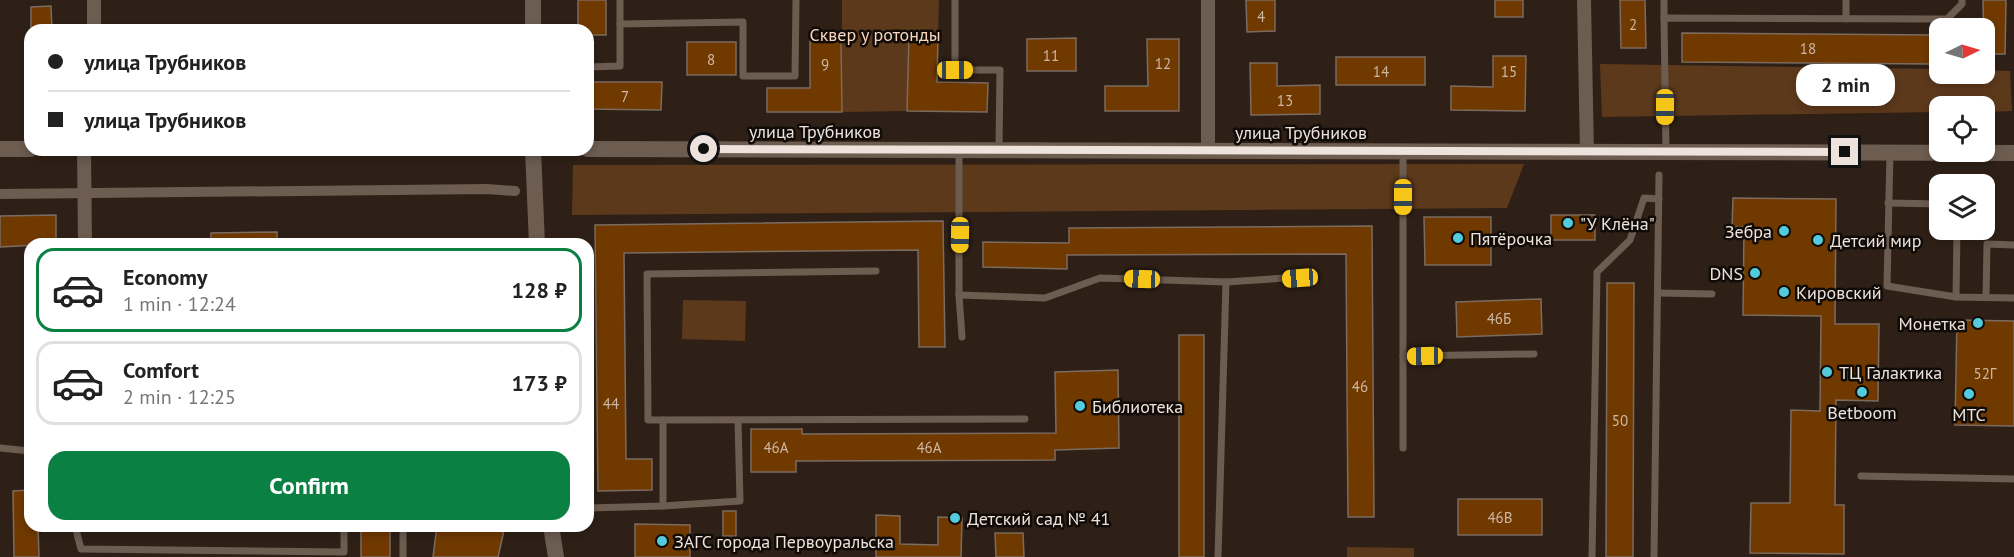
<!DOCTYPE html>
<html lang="en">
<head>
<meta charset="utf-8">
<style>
	body { margin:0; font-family:"PT Sans",sans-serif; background:#f2f2f2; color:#222; height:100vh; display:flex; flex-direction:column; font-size:22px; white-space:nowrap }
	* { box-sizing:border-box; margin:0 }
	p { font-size:20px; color:#767676 }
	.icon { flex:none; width:33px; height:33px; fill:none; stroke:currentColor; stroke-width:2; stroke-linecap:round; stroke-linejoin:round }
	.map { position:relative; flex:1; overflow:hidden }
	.panel { position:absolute; left:24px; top:238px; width:570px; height:294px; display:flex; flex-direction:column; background:#fff; border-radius:18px; box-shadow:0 3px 9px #0003 }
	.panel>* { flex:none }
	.top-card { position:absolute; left:24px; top:24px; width:570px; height:132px; border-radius:18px; box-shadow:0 3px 9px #0003; display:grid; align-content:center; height:132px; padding:0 24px; background:#fff }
	.needle { width:39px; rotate:85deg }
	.fabs { position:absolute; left:1929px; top:18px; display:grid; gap:12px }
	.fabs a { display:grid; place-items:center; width:66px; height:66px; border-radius:12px; background:#fff; box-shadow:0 3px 9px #0003; font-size:30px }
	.end { position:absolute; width:27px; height:27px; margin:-14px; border:8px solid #ede3dc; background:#111; box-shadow:0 0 0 3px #111 }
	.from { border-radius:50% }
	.bubble { position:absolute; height:42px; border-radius:18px; background:#fff; box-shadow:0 3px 9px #0003; font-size:20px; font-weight:700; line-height:42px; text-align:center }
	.car { position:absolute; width:18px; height:36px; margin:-18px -9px; border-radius:8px; box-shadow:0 0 4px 2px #0007; background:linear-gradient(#f5c518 24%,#345 0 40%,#f5c518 0 76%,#345 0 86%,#f5c518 0) }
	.top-card b { display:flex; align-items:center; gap:21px; height:57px; font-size:22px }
	.top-card b+b { border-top:2px solid #e0e0e0 }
	.top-card i { width:15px; height:15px; background:#222 }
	ul { padding:10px 0 0; list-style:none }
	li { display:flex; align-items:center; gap:18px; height:84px; margin:0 12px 9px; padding:0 12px; border:3px solid #e0e0e0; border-radius:18px }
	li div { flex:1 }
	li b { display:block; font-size:22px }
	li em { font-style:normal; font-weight:700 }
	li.current { border-color:#0b8043 }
	li>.icon { width:54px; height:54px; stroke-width:1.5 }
	.cta { display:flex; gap:12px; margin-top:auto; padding:12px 24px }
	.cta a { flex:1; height:69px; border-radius:18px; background:#0b8043; color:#fff; font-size:24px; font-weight:700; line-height:69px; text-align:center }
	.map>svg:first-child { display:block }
	.green { fill:#5d391b }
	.building { fill:#703900; stroke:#7c6b5f; stroke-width:1.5 }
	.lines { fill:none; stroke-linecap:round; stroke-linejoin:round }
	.service { stroke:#6d5c50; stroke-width:7 }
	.pedestrian { stroke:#6d5c50; stroke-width:10 }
	.minor { stroke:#6d5c50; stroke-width:14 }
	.tertiary { stroke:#6d5c50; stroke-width:16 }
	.route { stroke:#ede3dc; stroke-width:8 }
	.poi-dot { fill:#54cadd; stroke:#110b07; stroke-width:2 }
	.labels { text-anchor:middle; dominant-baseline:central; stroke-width:5; stroke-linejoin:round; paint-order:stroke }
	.number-label { font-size:15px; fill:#ceb8a5 }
	.park-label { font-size:18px; fill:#f9d6bd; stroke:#110b07 }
	.street-label { font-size:18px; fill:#ede3dc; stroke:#110b07 }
	.poi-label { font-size:18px; fill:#ede3dc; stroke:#110b07; text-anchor:start }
</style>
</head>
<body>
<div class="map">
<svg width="2014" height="557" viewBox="0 0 2014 557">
	<rect width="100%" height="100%" fill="#2e2016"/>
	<g class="green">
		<path d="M842 0H939L938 37H909L907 111 842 112Z"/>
		<path d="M1600 64 1939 69 1940 74H1984L1985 70 2010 71 2012 111 1985 112 1984 106H1940L1939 112 1602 117Z"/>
		<path d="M1524 164 1507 208 572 215 573 165Z"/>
		<path d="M683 300 746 301 745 341 682 339Z"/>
		<path d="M1347 547 1414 548V557H1347Z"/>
	</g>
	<g class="building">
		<path d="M578 0H606V35H588V30H578Z"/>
		<path d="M1246 0H1275V31L1247 32Z"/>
		<rect x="1495" y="0" width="28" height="17"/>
		<path d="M1620 0H1645L1646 48H1621Z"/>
		<path d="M1983 0H2006L2005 54H1984Z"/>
		<path d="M51 6 52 30H31V7Z"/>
		<path d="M1682 33 1934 35 1933 64 1682 62Z"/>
		<path d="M909 36 938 37 937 82 988 83 987 112 907 111Z"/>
		<path d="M1076 38V71H1027V39Z"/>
		<path d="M1147 39H1179V111H1105V86H1148Z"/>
		<path d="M810 41H841L842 112H767V88H810Z"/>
		<rect x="687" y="42" width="49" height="33"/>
		<path d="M1493 56H1526L1525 111 1451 110V86L1493 87Z"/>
		<rect x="1336" y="57" width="89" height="28"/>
		<path d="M1250 63H1277V86L1320 85V114L1251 115Z"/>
		<path d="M588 82H662L661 110 588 109Z"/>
		<path d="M1733 198 1836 199 1835 324H1879L1878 401 1836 400 1835 505H1844V554L1750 553 1751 503H1790L1791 410 1820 411 1821 316 1743 315 1744 227H1732Z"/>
		<path d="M56 215V244L0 247V216Z"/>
		<rect x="1551" y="215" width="44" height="25"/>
		<path d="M1424 217H1491V265H1425Z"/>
		<path d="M943 221 945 347H919L918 250 624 253 626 459H652V490L598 491 595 225Z"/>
		<path d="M1372 226 1374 517H1348L1346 254 1067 255V269L983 267V242L1069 243V228Z"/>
		<path d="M277 232V244H211V233Z"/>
		<path d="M1607 283H1634L1633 557H1606Z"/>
		<path d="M1541 299 1542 334 1457 337 1456 302Z"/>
		<path d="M1957 320 2014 321V426L1955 425Z"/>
		<rect x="1179" y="335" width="25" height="222"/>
		<path d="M1118 370 1119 448 1055 450V460L796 461V472H751V429H802V434L1056 433 1055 372Z"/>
		<path d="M30 490V526H38L39 557H14L13 491Z"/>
		<rect x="1458" y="499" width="84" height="36"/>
		<rect x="723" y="511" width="13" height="25"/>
		<path d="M876 515 900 516V544L938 545V517L962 518 961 557H876Z"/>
		<path d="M635 524 690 525V557H635Z"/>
		<rect x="361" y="526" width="29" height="31"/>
		<path d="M437 526H505L498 557H433Z"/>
		<path d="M995 533H1023L1024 557H996Z"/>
	</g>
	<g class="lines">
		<g class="service">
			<path d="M955 0V70H1000L999 150"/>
			<path d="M1664 18V0"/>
			<path d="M1846 19V0"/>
			<path d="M620 24V0"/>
			<path d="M588 67 620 66V24L743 22V76H795L796 0"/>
			<path d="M959 151V295L962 337"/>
			<path d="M1403 151V448"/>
			<path d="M1666 152 1664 18 1947 19 1962 4V0"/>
			<path d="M1890 152 1887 286 1956 297"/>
			<path d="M1888 203 1940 204"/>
			<path d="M1957 230 1956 297 2014 298"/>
			<path d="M876 271 647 274 648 420 1025 419"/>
			<path d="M1658 293 1712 294"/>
			<path d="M959 295 1045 298 1100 278 1226 282 1300 277"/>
			<path d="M1986 297 1987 244 2014 245"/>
			<path d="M1403 356 1534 354"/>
			<path d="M663 420V506"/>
			<path d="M0 448 30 451"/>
			<path d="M1861 476 2014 479"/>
			<path d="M588 508 663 506 740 501 738 421"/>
			<path d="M75 526 81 549 344 552V526"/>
			<path d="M403 526V557"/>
			<path d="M1218 557 1226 282"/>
			<path d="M1592 557 1597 272 1630 240 1644 198 1659 199"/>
			<path d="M1654 557 1659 175"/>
		</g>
		<path class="pedestrian" d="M0 194 487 189 515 191"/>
		<g class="minor">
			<path d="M1208 0V151"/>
			<path d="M1584 0 1587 152"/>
			<path d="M94 30V0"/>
			<path d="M84 150 85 244"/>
		</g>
		<g class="tertiary">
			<path d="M533 30V0"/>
			<path d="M0 149H30"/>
			<path d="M588 149 2014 153"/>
			<path d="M533 150 537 244"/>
			<path d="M551 526 556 557"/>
		</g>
	</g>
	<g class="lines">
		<path class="route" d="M704 149 1845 152"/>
	</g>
	<g class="poi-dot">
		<circle cx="1568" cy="223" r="6"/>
		<circle cx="1784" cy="231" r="6"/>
		<circle cx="1458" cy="238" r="6"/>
		<circle cx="1818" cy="240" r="6"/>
		<circle cx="1755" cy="273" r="6"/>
		<circle cx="1784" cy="292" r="6"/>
		<circle cx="1978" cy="323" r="6"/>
		<circle cx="1827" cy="372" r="6"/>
		<circle cx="1862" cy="392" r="6"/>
		<circle cx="1969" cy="394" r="6"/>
		<circle cx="1080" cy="406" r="6"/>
		<circle cx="955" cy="518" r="6"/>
		<circle cx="662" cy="541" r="6"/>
	</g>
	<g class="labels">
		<g class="number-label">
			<text x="1261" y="16">4</text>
			<text x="1633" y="24">2</text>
			<text x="1808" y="48">18</text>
			<text x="1051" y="55">11</text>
			<text x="711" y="59">8</text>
			<text x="1163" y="63">12</text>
			<text x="825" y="64">9</text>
			<text x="1381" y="71">14</text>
			<text x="1509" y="71">15</text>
			<text x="625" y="96">7</text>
			<text x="1285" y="100">13</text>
			<text x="1499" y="318">46Б</text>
			<text x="1985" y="373">52Г</text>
			<text x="1360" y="386">46</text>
			<text x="611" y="403">44</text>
			<text x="1620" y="420">50</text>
			<text x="776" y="447">46А</text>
			<text x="929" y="447">46А</text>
			<text x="1500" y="517">46В</text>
		</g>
		<g class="park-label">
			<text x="875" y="34">Сквер у ротонды</text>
		</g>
		<g class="street-label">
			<text x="815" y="131">улица Трубников</text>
			<text x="1301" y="132">улица Трубников</text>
		</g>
		<g class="poi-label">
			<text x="1580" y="223">"У Клёна"</text>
			<text x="1772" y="231" text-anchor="end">Зебра</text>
			<text x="1470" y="238">Пятёрочка</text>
			<text x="1830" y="240">Детсий мир</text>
			<text x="1743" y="273" text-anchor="end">DNS</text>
			<text x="1796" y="292">Кировский</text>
			<text x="1966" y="323" text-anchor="end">Монетка</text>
			<text x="1839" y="372">ТЦ Галактика</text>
			<text x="1092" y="406">Библиотека</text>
			<text x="1862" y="412" text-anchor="middle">Betboom</text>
			<text x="1969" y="414" text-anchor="middle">МТС</text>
			<text x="967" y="518">Детский сад № 41</text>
			<text x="674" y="541">ЗАГС города Первоуральска</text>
		</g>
	</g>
</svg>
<div class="fabs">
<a><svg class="needle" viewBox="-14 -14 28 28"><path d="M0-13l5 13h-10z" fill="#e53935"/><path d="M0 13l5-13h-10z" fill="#767676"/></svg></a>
<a><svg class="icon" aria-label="locate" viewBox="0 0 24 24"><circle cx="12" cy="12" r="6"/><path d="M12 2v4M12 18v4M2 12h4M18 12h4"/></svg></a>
<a><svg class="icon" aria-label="layers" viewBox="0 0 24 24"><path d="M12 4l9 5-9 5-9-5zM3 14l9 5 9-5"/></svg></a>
</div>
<i class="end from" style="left:704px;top:149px"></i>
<i class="end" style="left:1845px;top:152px"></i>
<div class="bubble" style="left:1796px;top:64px;width:99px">2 min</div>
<i class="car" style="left:955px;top:70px;rotate:90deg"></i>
<i class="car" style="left:1665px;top:107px;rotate:180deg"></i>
<i class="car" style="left:1403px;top:197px;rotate:180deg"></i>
<i class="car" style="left:960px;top:235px;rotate:181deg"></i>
<i class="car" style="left:1300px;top:278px;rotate:266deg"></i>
<i class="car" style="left:1142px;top:279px;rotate:272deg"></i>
<i class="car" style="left:1425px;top:356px;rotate:269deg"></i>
<div class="top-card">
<b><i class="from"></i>улица Трубников</b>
<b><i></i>улица Трубников</b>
</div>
<section class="panel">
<ul>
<li class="current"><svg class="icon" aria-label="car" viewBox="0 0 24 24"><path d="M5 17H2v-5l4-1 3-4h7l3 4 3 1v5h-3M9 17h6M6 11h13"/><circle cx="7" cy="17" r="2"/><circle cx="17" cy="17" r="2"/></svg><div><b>Economy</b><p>1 min · 12:24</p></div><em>128 ₽</em></li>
<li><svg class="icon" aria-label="car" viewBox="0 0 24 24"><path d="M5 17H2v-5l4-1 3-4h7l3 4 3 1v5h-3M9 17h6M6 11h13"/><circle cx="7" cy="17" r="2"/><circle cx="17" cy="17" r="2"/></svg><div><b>Comfort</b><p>2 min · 12:25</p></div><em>173 ₽</em></li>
</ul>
<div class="cta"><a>Confirm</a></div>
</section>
</div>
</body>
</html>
